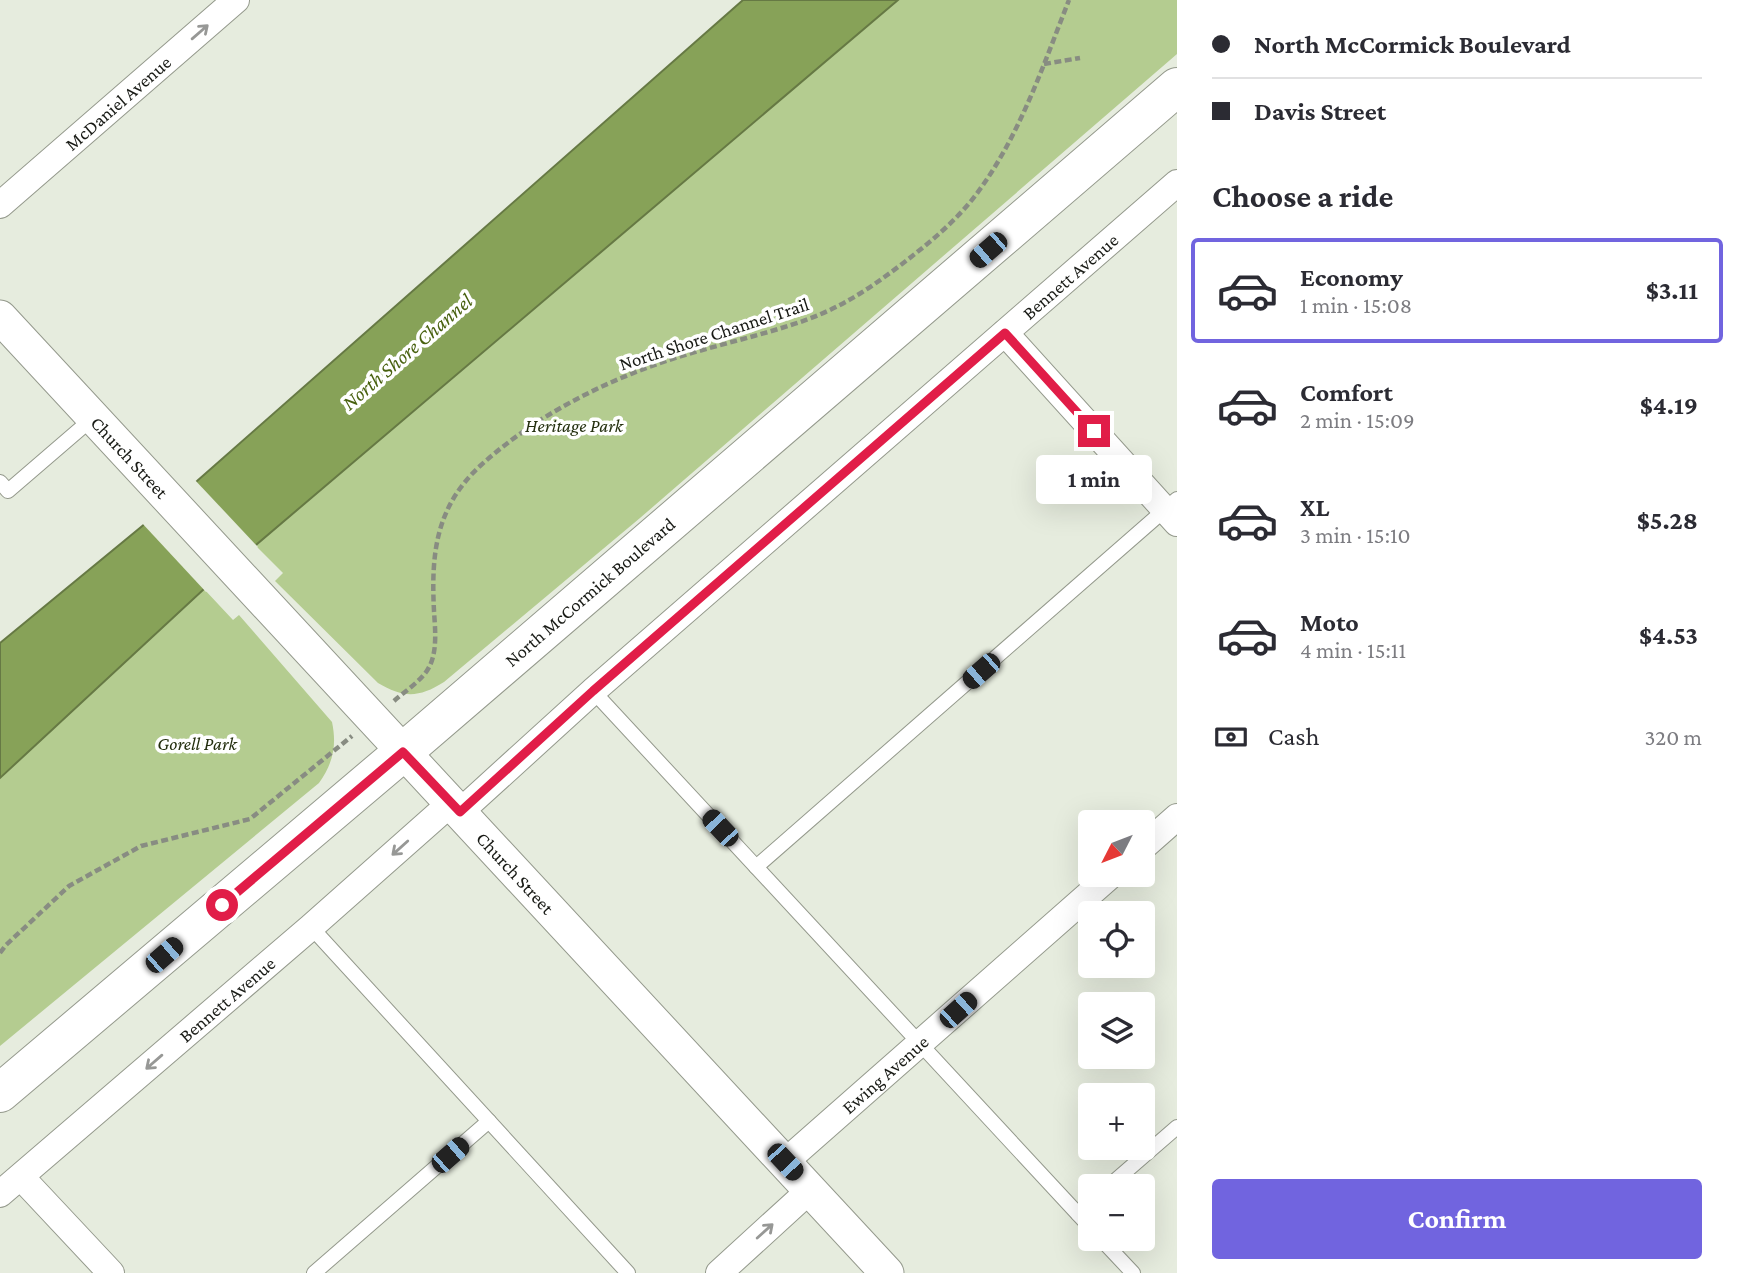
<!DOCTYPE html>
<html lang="en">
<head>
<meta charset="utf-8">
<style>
	body { margin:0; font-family:"Crimson Pro",serif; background:#f7f7f7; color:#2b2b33; height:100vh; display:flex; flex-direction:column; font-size:26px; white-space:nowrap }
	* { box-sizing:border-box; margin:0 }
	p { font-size:23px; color:#7c7c81 }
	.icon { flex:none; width:38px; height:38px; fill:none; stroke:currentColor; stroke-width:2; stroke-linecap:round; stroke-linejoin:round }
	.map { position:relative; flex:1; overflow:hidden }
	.side { display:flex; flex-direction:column; background:#fff; width:560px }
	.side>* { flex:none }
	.top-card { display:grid; align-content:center; height:154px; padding:0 35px; background:#fff }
	.needle { width:46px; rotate:228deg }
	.tools { position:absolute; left:1078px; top:810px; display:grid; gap:14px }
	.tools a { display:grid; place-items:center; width:77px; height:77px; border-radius:7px; background:#fff; box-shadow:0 7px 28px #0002; font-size:35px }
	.end { position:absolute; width:32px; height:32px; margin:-16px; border:9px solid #e11d48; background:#fff; box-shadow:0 0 0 4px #fff }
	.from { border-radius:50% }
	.bubble { position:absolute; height:49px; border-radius:7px; background:#fff; box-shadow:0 7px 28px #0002; font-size:23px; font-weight:700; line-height:49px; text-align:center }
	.car { position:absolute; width:21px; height:42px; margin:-21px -10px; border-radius:9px; box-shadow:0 0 5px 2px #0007; background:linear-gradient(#222 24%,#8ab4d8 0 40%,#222 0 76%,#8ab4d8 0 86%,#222 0) }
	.top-card b { display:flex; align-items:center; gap:24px; height:66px; font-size:26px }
	.top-card b+b { border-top:2px solid #e1e1e2 }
	.top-card i { width:18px; height:18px; background:#2b2b33 }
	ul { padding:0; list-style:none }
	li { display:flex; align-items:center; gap:21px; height:105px; margin:0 14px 10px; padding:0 21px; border:4px solid transparent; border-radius:7px }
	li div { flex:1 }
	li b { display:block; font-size:26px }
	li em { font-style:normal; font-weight:700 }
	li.on { border-color:#7164df }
	li>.icon { width:63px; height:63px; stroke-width:1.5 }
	h2 { padding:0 35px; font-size:32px; line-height:84px }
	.pay { display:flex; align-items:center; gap:18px; height:77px; padding:0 35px; font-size:26px }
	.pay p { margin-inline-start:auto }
	.primary-button { display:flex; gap:14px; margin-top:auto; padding:14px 35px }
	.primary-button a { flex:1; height:80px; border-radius:7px; background:#7164df; color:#fff; font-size:28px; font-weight:700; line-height:80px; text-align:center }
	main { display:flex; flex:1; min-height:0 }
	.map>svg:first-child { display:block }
	.green { fill:#b4cc90 }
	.water { fill:#87a258; stroke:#667944; stroke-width:2 }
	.pier { fill:#e6ecde }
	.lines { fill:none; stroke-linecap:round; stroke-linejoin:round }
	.service-casing { stroke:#94998c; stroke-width:16 }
	.minor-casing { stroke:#94998c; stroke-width:28 }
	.tertiary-casing { stroke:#94998c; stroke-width:35 }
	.secondary-casing { stroke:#94998c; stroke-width:40 }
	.path { stroke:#888c82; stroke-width:4.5; stroke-dasharray:7 3.5; stroke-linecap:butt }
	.service { stroke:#fff; stroke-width:14 }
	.minor { stroke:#fff; stroke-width:26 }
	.tertiary { stroke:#fff; stroke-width:33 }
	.secondary { stroke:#fff; stroke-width:38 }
	.oneway { stroke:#979896 }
	.route { stroke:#e11d48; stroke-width:9 }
	.labels { text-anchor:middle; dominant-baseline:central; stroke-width:7; stroke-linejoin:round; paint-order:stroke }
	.street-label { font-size:19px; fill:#181a15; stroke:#fff }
	.park-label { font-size:19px; font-style:italic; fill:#232e0e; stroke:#fff }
	.water-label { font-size:21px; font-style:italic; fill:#48610f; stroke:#fff }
</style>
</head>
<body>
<main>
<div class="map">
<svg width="1177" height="1273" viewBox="0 0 1177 1273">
	<rect width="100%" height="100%" fill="#e6ecde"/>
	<g class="green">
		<path d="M898 0H1177V54L640 518 444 682C419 698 403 698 378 683L275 581 283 573 255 545Z"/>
		<path d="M204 589 233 620 239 615 332 722C337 746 333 763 319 783L0 1046V778Z"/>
	</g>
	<path class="water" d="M743 0H898L204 589 0 778V643L197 481Z"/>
	<path class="pier" d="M194 479 258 547 206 592 141 522Z"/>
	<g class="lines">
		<defs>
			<g id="service">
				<path d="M0 482 8 491 94 417"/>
				<path d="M593 691 1090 1227"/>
				<path d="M756 867 1177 499"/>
				<path d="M311 927 628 1273"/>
				<path d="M1109 1186 1177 1127"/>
				<path d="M1078 1214 1090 1203"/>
				<path d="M1101 1239 1133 1273"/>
				<path d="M314 1273 489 1121"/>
			</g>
			<g id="minor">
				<path id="s1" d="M0 205 236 0"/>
				<path d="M1005 333 1177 523"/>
				<path id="s2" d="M460 812 593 691 1177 183"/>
				<path d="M1143 847 1177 817"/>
				<path id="s3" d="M785 1162 1111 875"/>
				<path d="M21 1177 111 1273"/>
				<path id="s4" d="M0 1194 311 927 451 803"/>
				<path d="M719 1273 810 1190"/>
			</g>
			<g id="tertiary">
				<path id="s5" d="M0 317 887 1273"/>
			</g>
			<g id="secondary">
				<path id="s6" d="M0 1093 403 752 1177 87"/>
			</g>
		</defs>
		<use href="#service" class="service-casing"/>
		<use href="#minor" class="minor-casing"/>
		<use href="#tertiary" class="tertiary-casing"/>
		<use href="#secondary" class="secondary-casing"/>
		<g class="path">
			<path d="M1044 64 1080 58"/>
			<path d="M394 701C404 692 421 681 428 669 438 653 435 628 434 611 431 553 436 507 480 466 534 417 600 383 669 360 709 347 751 338 791 325 836 311 865 292 902 264 928 244 955 222 975 196 1019 138 1043 66 1069 0"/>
			<path d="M0 953 6 945 69 886 141 846 250 819 352 736"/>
		</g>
		<use href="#service" class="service"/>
		<use href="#minor" class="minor"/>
		<use href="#tertiary" class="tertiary"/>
		<use href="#secondary" class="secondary"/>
	</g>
	<defs><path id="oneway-shaft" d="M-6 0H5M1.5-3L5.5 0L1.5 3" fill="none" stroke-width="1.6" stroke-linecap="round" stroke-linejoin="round" transform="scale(1.75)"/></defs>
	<g class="oneway">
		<use href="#oneway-shaft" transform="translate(200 32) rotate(-41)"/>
		<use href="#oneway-shaft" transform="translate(400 848) rotate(138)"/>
		<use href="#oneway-shaft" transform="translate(154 1062) rotate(139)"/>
		<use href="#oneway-shaft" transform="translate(765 1231) rotate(-42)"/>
	</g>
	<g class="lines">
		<path class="route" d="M222 905 403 752 460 812 593 691 1005 333 1094 431"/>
	</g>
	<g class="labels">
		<g class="street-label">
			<text stroke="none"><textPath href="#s1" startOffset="156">McDaniel Avenue</textPath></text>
			<text stroke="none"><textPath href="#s2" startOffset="812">Bennett Avenue</textPath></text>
			<text transform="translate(714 334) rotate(-18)">North Shore Channel Trail</text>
			<text stroke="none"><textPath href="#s5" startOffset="191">Church Street</textPath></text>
			<text stroke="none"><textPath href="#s6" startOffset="774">North McCormick Boulevard</textPath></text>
			<text stroke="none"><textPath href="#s5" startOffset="758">Church Street</textPath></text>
			<text stroke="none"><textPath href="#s4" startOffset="299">Bennett Avenue</textPath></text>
			<text stroke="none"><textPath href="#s3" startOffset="133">Ewing Avenue</textPath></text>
		</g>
		<g class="park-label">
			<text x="574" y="425">Heritage Park</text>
			<text x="197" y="743">Gorell Park</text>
		</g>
		<g class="water-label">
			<text transform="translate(407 352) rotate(-41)">North Shore Channel</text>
		</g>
	</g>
</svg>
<div class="tools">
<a><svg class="needle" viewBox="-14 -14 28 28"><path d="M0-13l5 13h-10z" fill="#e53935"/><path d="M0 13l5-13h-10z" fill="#7c7c81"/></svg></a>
<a><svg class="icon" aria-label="locate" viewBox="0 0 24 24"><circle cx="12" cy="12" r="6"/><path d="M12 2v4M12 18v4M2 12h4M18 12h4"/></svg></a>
<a><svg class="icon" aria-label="layers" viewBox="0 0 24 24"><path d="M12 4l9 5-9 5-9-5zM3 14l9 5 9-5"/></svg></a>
<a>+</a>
<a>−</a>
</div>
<i class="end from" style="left:222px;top:905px"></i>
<i class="end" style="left:1094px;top:431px"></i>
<div class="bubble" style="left:1036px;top:455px;width:116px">1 min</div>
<i class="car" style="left:988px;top:250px;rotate:229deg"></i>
<i class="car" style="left:981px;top:671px;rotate:229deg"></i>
<i class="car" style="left:720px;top:828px;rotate:317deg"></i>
<i class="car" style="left:164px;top:955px;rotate:49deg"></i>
<i class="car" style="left:958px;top:1010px;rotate:48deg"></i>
<i class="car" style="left:450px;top:1155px;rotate:49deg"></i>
<i class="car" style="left:785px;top:1162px;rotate:137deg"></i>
</div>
<section class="side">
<div class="top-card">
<b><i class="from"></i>North McCormick Boulevard</b>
<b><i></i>Davis Street</b>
</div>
<h2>Choose a ride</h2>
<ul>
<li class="on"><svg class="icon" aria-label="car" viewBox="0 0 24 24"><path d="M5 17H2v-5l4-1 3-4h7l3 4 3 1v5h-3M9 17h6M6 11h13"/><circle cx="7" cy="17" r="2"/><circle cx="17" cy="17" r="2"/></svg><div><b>Economy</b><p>1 min · 15:08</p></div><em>$3.11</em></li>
<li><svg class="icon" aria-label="car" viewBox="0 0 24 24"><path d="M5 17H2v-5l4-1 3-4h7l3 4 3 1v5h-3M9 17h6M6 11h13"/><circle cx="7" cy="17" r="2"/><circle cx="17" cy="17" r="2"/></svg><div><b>Comfort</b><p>2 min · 15:09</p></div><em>$4.19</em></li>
<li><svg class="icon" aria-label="car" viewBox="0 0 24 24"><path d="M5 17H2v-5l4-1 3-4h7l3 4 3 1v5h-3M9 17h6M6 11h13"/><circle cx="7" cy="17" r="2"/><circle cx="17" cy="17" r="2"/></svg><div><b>XL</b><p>3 min · 15:10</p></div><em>$5.28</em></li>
<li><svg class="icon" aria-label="car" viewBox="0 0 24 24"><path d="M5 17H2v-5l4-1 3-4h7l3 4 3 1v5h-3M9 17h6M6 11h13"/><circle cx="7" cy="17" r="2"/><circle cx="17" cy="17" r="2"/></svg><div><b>Moto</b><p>4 min · 15:11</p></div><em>$4.53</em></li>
</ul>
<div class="pay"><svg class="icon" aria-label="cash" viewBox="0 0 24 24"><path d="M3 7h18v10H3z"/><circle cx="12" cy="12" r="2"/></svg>Cash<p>320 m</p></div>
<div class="primary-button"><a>Confirm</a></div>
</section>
</main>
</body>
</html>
